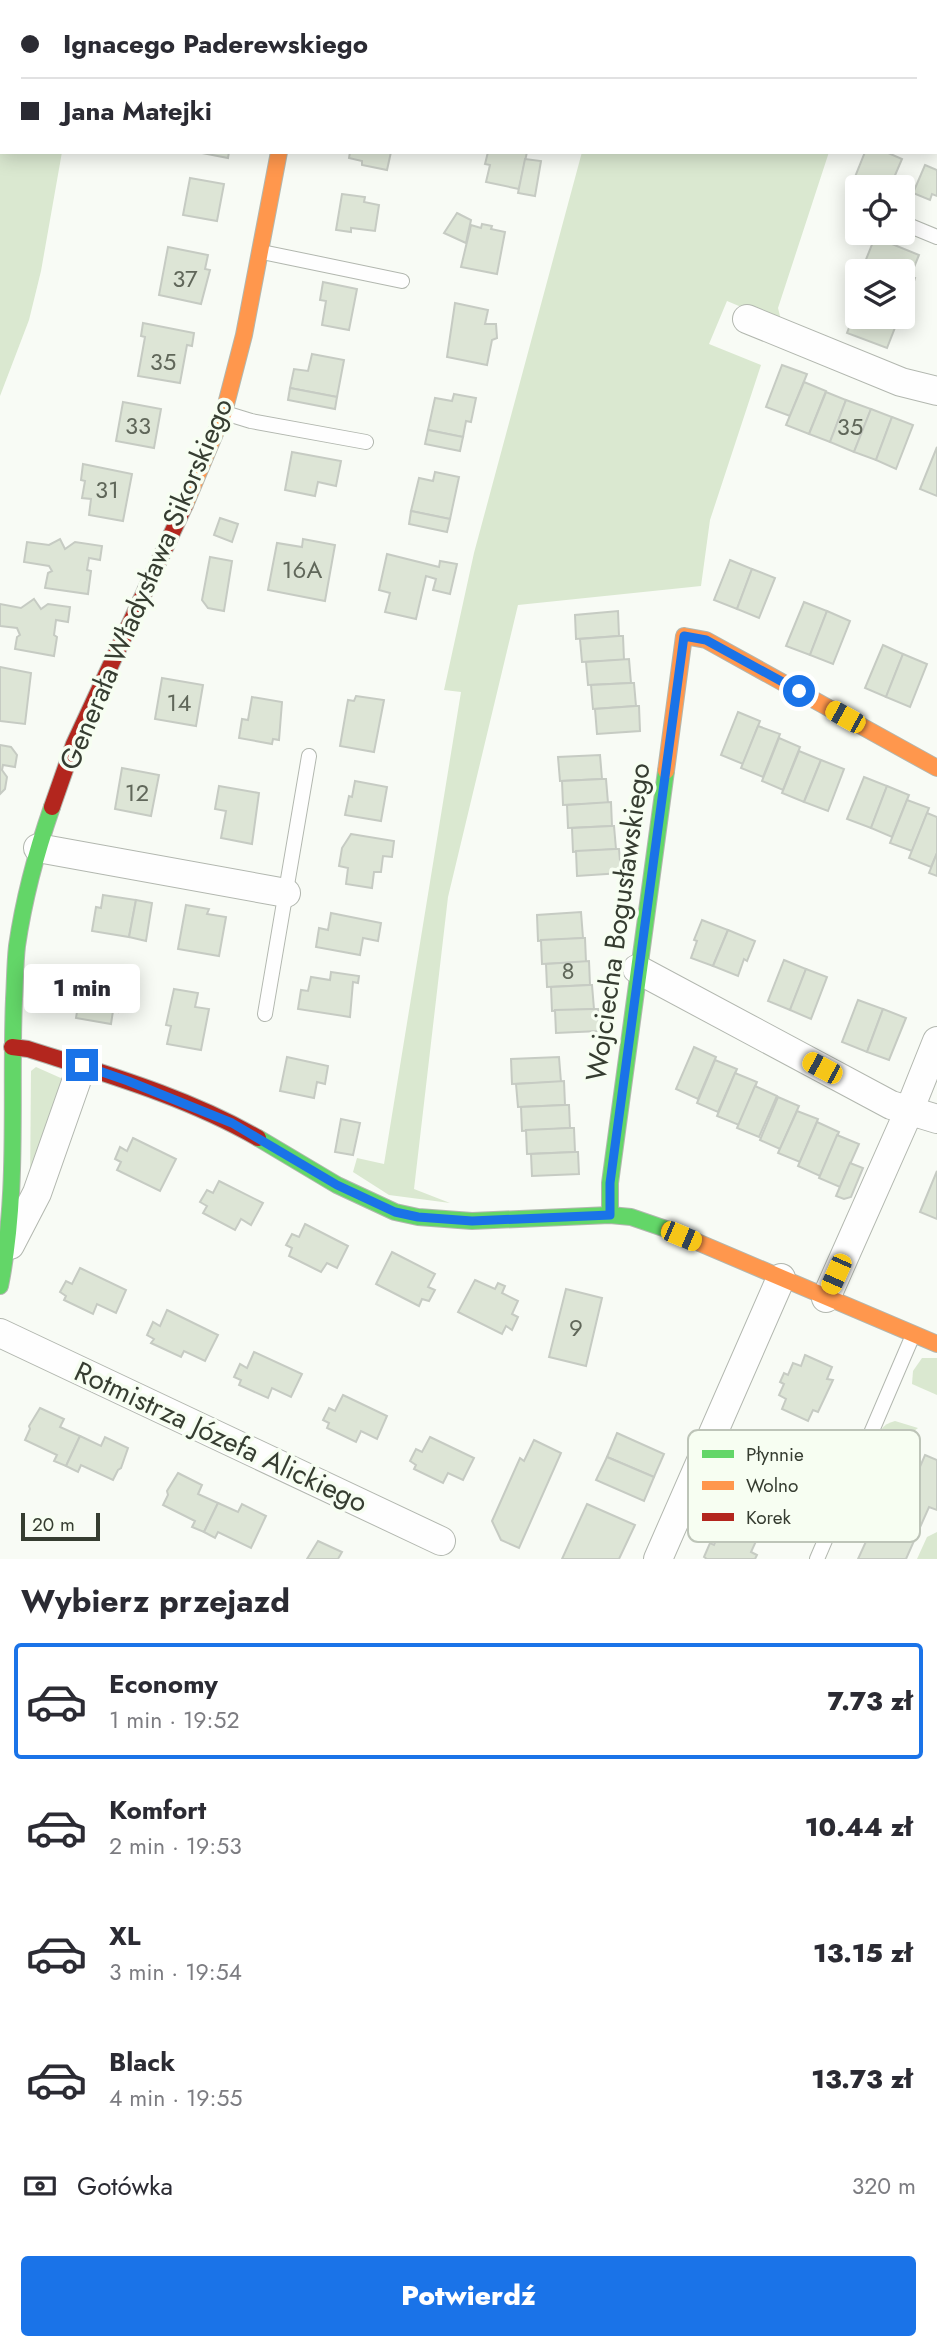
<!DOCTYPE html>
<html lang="pl">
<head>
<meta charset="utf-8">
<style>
	body { margin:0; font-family:Jost,sans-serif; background:#f7f7f7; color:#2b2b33; height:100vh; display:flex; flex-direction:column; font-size:26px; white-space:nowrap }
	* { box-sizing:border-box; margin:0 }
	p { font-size:23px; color:#7c7c81 }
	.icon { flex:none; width:38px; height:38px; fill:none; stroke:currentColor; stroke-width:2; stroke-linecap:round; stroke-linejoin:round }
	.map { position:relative; height:1559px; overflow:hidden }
	.side { display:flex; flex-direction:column; background:#fff; flex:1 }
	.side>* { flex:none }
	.hud { position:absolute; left:0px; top:0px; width:938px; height:154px; box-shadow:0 4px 18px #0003; display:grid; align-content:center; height:154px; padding:0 21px; background:#fff }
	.fabs { position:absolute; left:845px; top:175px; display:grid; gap:14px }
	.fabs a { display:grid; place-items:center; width:70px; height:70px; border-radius:7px; background:#fff; box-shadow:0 4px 18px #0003; font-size:35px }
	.scale { position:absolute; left:21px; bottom:18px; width:79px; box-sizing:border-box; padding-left:7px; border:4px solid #363d31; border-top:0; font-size:19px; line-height:24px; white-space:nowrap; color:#363d31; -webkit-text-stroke:5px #f7fef2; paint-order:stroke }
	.end { position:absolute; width:32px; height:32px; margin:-16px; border:9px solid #1a73e8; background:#fff; box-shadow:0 0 0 4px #fff }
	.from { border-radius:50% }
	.bubble { position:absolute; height:49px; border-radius:7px; background:#fff; box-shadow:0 4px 18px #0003; font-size:23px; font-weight:800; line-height:49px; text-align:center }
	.car { position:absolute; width:21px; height:42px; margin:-21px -10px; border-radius:9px; box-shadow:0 0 5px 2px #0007; background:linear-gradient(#f5c518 24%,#345 0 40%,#f5c518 0 76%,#345 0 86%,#f5c518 0) }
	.hud b { display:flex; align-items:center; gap:24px; height:66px; font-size:26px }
	.hud b+b { border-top:2px solid #e1e1e2 }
	.hud i { width:18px; height:18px; background:#2b2b33 }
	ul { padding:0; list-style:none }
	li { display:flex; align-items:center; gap:21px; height:116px; margin:0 14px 10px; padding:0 7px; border:4px solid transparent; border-radius:7px }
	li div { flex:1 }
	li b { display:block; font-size:26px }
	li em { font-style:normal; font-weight:800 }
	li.on { border-color:#1a73e8 }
	li>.icon { width:63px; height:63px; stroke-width:1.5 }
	h2 { padding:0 21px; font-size:32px; line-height:84px }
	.pay { display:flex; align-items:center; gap:18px; height:77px; padding:0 21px; font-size:26px }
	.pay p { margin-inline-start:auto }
	.button { display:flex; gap:14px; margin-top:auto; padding:14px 21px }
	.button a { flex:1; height:80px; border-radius:7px; background:#1a73e8; color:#fff; font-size:28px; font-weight:800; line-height:80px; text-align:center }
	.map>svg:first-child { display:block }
	.green { fill:#dae8d0 }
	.building { fill:#dde5d6; stroke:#c6cbc3; stroke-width:2 }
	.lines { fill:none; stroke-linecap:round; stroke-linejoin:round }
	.lane-casing { stroke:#b2b7af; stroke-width:16 }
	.street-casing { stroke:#b2b7af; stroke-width:30 }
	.fast-casing { stroke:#b2b7af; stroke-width:18 }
	.slow-casing { stroke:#b2b7af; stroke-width:18 }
	.jam-casing { stroke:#b2b7af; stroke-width:18 }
	.lane { stroke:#fefefe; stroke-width:14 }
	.street { stroke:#fefefe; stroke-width:28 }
	.fast { stroke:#63d668; stroke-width:16 }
	.slow { stroke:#ff974d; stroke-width:16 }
	.jam { stroke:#b3261e; stroke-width:16 }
	.route { stroke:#1a73e8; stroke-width:9 }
	.labels { text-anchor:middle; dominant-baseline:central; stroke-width:7; stroke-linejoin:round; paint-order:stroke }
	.number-label { font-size:24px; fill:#60675a }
	.street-label { font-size:28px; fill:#363d31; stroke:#f7fef2 }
	.key { fill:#f7fef2; stroke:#bdc4b8; stroke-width:2 }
	.key-label { font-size:19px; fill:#363d31 }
</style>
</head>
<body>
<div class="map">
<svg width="937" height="1559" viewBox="0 0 937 1559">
	<rect width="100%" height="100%" fill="#f8fbf5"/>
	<g class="green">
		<path d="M0 0H88V2H2V152H62L41 271 29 320 0 396Z"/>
		<path d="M582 152H829L778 308 782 324 727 301 709 344 761 365 710 520 701 586 518 605 448 897 414 1189 450 1203 389 1195 353 1172 357 1158 384 1164 461 692 444 690 474 553Z"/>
		<path d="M36 1067 63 1079 30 1190 31 1071Z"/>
		<path d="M922 1358H937V1395L912 1384 913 1371Z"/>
		<path d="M895 1421 918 1428 883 1455 877 1446C877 1433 882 1424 895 1421Z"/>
		<path d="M937 1532V1559H917L927 1537Z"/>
	</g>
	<g class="building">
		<path d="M731 0H937V68L936 2H737Z"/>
		<path d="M197 152H229L228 158Z"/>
		<path d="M350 152H391L387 170 362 165V161L349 158Z"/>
		<path d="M488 152H527L519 189 486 182 490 165 485 164Z"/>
		<path d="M865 152H886L902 159 890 187H881L855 177Z"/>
		<path d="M525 159 541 161 535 196 518 193Z"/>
		<path d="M925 165 937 170V196L932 194 930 200 913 193Z"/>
		<path d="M190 178 224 184 217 221 183 215Z"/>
		<path d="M342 194 365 197 364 202 379 205 375 231 351 228V232L336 230Z"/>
		<path d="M457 213 471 220 466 243 444 233Z"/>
		<path d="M482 224 492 226 491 229 505 232 497 274 461 267 471 225 481 228Z"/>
		<path d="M875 237 919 255 910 277 915 278 914 281 903 277V271H889L865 262Z"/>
		<path d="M168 247 208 255 205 269 210 270 201 304 159 295Z"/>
		<path d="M865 262 889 271H861Z"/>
		<path d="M903 277 914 281 906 301 903 302Z"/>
		<path d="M323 282 357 289 349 330 322 325 326 301 320 300Z"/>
		<path d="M858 287V310L850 307Z"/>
		<path d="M455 303 488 310 485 324H496L497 338 492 340 487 365 447 357Z"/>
		<path d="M856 309 858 317H875L896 325 887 348 847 333Z"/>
		<path d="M875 317H898L895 325Z"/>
		<path d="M143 323 194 333 192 346 187 345 180 383 138 376 145 337 141 336Z"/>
		<path d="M312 354 344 360 337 397 290 388 294 369 308 371Z"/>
		<path d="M782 365 807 374 790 416 766 407Z"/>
		<path d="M804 382 826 391 809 434 786 425Z"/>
		<path d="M290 388 337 397 335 409 288 400Z"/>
		<path d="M826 392 846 400 830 442 809 434Z"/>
		<path d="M454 394 476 398 471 422 466 421 463 437 428 430 435 398 452 401Z"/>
		<path d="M846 400 871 409 854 452 830 442Z"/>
		<path d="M123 402 161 409 154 448 116 441Z"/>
		<path d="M871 409 892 417 876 460 854 452Z"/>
		<path d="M892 417 913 425 896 469 876 460Z"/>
		<path d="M428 430 463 437 460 451 425 444Z"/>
		<path d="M937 447V496L920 489Z"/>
		<path d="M292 452 341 461 336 486 318 482 315 496 285 490Z"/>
		<path d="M83 464 132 474 123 521 89 515 91 499 82 498 85 481 81 480Z"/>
		<path d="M435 472 459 477 450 519 411 511 419 478 433 481Z"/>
		<path d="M411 511 450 519 447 532 409 524Z"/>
		<path d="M220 518 238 524 232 542 214 535Z"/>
		<path d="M60 539 65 549 75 542 102 546 100 560 89 558 87 570 91 571 88 594 45 588 48 573 52 571 49 566 24 562 27 542 49 545Z"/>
		<path d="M303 539 335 545 325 601 268 590 277 543 302 547Z"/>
		<path d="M387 554 439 567 440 561 457 564 450 594 433 590 436 579 426 576 416 619 385 612 390 593 379 590Z"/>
		<path d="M210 557 232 561 224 611 208 608 202 600Z"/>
		<path d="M730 560 752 569 737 609 714 600Z"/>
		<path d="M752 569 775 578 759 618 737 609Z"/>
		<path d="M34 599 41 609 48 604 70 607 68 622 56 620 54 635 57 637 54 656 15 649 17 637 20 635 17 628 0 626V604L21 608Z"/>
		<path d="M804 602 827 611 810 655 786 646Z"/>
		<path d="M618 611 619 636 576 639 575 615Z"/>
		<path d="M827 611 850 621 833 664 810 655Z"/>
		<path d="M619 636H623L624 660 582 662 580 639Z"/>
		<path d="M883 645 903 654 886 697 865 688Z"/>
		<path d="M903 654 927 664 910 707 886 697Z"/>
		<path d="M629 659 631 683 588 685 586 662Z"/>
		<path d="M0 667 31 673 25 724 0 721Z"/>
		<path d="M162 678 203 685 196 726 155 719Z"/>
		<path d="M631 683H634L636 706 593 709 591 685Z"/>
		<path d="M356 696 384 700 374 752 340 746 348 700 354 701Z"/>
		<path d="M252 697 282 702 279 740 273 739 272 744 239 738 242 719 248 720Z"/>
		<path d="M636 706H639L640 731 597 734 595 709Z"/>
		<path d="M738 712 760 721 743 764 721 755Z"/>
		<path d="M758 726 780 734 763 777 741 768Z"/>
		<path d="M779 738 800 747 783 790 762 781Z"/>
		<path d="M0 745 11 747 17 755 15 767 3 765 2 770 7 777 5 789 0 794Z"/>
		<path d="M799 751 821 760 804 802 782 793Z"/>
		<path d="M600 755 602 779 560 781 558 757Z"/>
		<path d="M821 760 844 769 828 811 804 802Z"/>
		<path d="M122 768 159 775 151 816 115 809Z"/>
		<path d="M864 777 887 786 871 828 847 819Z"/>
		<path d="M602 779H606L608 803 563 805 562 781Z"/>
		<path d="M355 781 387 787 381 821 345 815 349 796 352 797Z"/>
		<path d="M219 786 259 793 252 844 221 838 226 811 215 809Z"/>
		<path d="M887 786 909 795 892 837 871 828Z"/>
		<path d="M907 800 929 808 912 851 890 843Z"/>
		<path d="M611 802 612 826 568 828 567 805Z"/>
		<path d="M927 813 937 817V853L931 867 909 858Z"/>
		<path d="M612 826H614L616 849 573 852 572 828Z"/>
		<path d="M351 834 394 841 392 857 383 856 381 872H374L372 888 346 884 348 868 339 866 342 848Z"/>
		<path d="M616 849H619L621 873 577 876 576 851Z"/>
		<path d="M937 853V876L929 873Z"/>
		<path d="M103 895 136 900 129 937 92 931 96 907 101 908Z"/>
		<path d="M136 900 152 903 146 941 129 937Z"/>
		<path d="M186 905 209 909 207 914 226 917 219 956 178 949Z"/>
		<path d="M581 912 583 938 538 941 537 915Z"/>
		<path d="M331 913 381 923 378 941 363 938 360 955 316 947 319 928 328 930Z"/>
		<path d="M702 920 728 930 713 966 691 958 697 941 694 940Z"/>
		<path d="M728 930 755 941 747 961 744 959 738 976 713 966Z"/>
		<path d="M583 938H585L586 962 542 964 541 940Z"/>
		<path d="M784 960 806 969 790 1010 768 1001Z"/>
		<path d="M589 961 590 985 547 987 546 964Z"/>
		<path d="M84 968 124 974 118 1012 113 1011 111 1024 76 1018Z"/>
		<path d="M806 969 827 977 811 1019 790 1010Z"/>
		<path d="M331 972 359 976 358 983 353 982 350 1017 298 1009 301 990 308 991 311 977 330 980Z"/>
		<path d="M590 985H592L594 1009 552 1011 551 987Z"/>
		<path d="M174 989 198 993 195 1007 209 1009 201 1050 167 1044 171 1026 166 1025Z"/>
		<path d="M858 1000 883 1009 867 1052 842 1042Z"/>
		<path d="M594 1009H598L599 1031 556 1033 555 1010Z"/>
		<path d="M883 1009 906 1018 889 1060 867 1052Z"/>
		<path d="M694 1047 716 1057 698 1099 676 1089Z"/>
		<path d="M287 1057 328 1066 325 1084 317 1082 314 1098 280 1091Z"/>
		<path d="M559 1057 561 1082 512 1084 511 1059Z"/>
		<path d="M715 1060 737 1069 718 1112 697 1103Z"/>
		<path d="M735 1073 757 1082 739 1125 717 1116Z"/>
		<path d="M564 1081 565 1105 518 1107 516 1084Z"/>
		<path d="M755 1086 777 1096 759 1137 737 1128Z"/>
		<path d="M778 1097 799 1106 780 1149 760 1140Z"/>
		<path d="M565 1105H569L570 1128 522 1131 521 1107Z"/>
		<path d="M797 1111 818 1119 800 1162 778 1153Z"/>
		<path d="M341 1119 360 1123 353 1155 335 1152Z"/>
		<path d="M817 1122 839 1132 820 1176 798 1166Z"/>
		<path d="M570 1128H574L575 1152 527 1154 526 1130Z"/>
		<path d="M837 1135 859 1144 840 1187 819 1178Z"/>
		<path d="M133 1138 176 1159 160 1191 117 1170 121 1162 115 1159 120 1147 127 1151Z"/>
		<path d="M575 1152H578L579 1174 532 1176 531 1154Z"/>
		<path d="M850 1163 863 1168 851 1197 844 1199 836 1196Z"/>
		<path d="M937 1171V1219L920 1212Z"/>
		<path d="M219 1181 263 1203 251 1225 241 1219 235 1230 203 1213 207 1206 200 1202 207 1190 213 1193Z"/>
		<path d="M305 1224 348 1246 337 1268 327 1263 321 1272 289 1256 292 1248 286 1245 292 1234 299 1237Z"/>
		<path d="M392 1252 435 1274 428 1287 435 1290 429 1301 422 1299 419 1306 376 1284Z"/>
		<path d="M80 1268 126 1290 116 1313 97 1304 93 1314 64 1300 66 1296 60 1292 66 1281 72 1284Z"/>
		<path d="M475 1280 495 1289 498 1283 505 1286 502 1293 518 1301 512 1314 518 1317 512 1330 506 1326 502 1334 458 1312Z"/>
		<path d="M566 1289 602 1298 586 1366 549 1357Z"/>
		<path d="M167 1310 218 1335 205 1361 184 1351 181 1357 151 1343 154 1339 147 1335 153 1322 160 1326Z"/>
		<path d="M254 1352 302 1374 291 1397 272 1388 268 1398 239 1385 241 1380 234 1377 240 1364 247 1368Z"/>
		<path d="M805 1355 832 1367 827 1379 833 1380 818 1412 813 1410 808 1421 782 1409 786 1399 779 1395 784 1384 780 1382 784 1373 788 1375 793 1363 801 1366Z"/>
		<path d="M343 1395 387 1416 377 1439 361 1431 356 1442 327 1428 329 1423 323 1420 329 1408 335 1411Z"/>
		<path d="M40 1408 64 1419 60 1427 80 1436 66 1466 54 1461 57 1455 25 1440 30 1429 29 1426Z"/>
		<path d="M617 1433 664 1454 654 1477 607 1457Z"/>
		<path d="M80 1436 101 1446 105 1437 128 1448 121 1468 118 1470 113 1480 81 1465 78 1472 66 1466Z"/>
		<path d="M430 1437 474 1458 463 1480 448 1473 443 1483 414 1469 416 1465 410 1461 416 1449 422 1452Z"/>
		<path d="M534 1440 561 1453 519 1548 501 1540 492 1521 520 1458 524 1461Z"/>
		<path d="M925 1455 937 1460V1510L929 1507 906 1559H858L890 1489 907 1497Z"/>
		<path d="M607 1457 654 1477 644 1501 596 1480Z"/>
		<path d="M178 1473 202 1485 198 1494 218 1503 204 1532 192 1527 195 1521 163 1505 168 1495 167 1491Z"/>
		<path d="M218 1503 238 1512 242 1504 266 1516 251 1548 218 1532 215 1538 204 1532Z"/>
		<path d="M587 1504 635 1525 619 1559H562Z"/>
		<path d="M731 1527 757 1539 751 1552 757 1555 755 1559H707L704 1557 710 1543 714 1545 717 1538 725 1541Z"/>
		<path d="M318 1541 342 1552 338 1559H307Z"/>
	</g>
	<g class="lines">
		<defs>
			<g id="lane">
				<path d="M903 223 937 237"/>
				<path d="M262 252 402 281"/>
				<path d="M225 413 251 421 366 442"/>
				<path d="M265 1014 309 756"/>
				<path d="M817 1559 913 1335"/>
			</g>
			<g id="street">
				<path d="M307 2 308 0"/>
				<path d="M747 319 901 382 937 391"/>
				<path d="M38 848 286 893"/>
				<path d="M637 969 891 1105 937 1119"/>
				<path d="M10 1245 37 1193 82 1065"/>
				<path d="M826 1298 909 1111 937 1041"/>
				<path d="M0 1333 441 1541"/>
				<path d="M658 1559 781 1278"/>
			</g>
			<g id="fast">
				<path d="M258 1138 337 1185 395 1212 418 1217 472 1221 610 1215 631 1217 669 1230"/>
				<path d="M610 1215V1183L666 771"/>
				<path d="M0 1286C19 1192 10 1094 14 999 15 982 15 964 17 946 24 898 36 853 52 807"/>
			</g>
			<g id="slow">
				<path d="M185 505 224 412 244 335 279 152"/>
				<path d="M666 771 684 636 706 640 937 768"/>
				<path d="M669 1230 937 1344"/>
			</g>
			<g id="jam">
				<path d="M52 807 74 744 185 505"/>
				<path d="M12 1047 28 1049C106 1074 187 1097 258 1138"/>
			</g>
		</defs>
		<use href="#lane" class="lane-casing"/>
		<use href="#street" class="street-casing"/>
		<use href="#fast" class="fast-casing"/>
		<use href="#slow" class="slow-casing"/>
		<use href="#jam" class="jam-casing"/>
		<use href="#lane" class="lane"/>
		<use href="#street" class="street"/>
		<use href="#fast" class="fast"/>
		<use href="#slow" class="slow"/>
		<use href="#jam" class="jam"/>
	</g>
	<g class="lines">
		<path class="route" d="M82 1065 128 1081 232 1123 337 1185 395 1212 418 1217 472 1221 610 1215V1183L684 636 706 640 799 691"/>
	</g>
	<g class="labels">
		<g class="number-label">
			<text x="185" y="278">37</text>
			<text x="163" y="361">35</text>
			<text x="138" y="425">33</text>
			<text x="850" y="426">35</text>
			<text x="107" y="489">31</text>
			<text x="302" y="569">16A</text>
			<text x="179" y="702">14</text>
			<text x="137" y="792">12</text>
			<text x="568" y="970">8</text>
			<text x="576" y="1327">9</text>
		</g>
		<g class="street-label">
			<text transform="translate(146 584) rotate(-67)">Generała Władysława Sikorskiego</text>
			<text transform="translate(618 922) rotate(-82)">Wojciecha Bogusławskiego</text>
			<text transform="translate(221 1437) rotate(25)">Rotmistrza Józefa Alickiego</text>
		</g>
	</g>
	<rect x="688" y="1430" width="232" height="112" rx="10" class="key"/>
	<rect x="702" y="1450" width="32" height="8" fill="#63d668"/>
	<rect x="702" y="1481" width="32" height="9" fill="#ff974d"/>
	<rect x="702" y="1513" width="32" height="8" fill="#b3261e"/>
	<g class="key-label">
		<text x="746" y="1461">Płynnie</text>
		<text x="746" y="1492">Wolno</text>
		<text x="746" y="1524">Korek</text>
	</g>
</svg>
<div class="fabs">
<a><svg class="icon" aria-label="locate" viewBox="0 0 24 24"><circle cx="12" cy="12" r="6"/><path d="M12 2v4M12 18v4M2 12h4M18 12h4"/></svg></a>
<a><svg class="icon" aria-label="layers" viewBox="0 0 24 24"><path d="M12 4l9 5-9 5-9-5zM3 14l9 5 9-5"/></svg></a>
</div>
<div class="scale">20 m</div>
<i class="end from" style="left:799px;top:691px"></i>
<i class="end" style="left:82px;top:1065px"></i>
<div class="bubble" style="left:24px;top:964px;width:116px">1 min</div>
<i class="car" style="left:845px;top:717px;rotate:299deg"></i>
<i class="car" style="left:822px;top:1068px;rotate:298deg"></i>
<i class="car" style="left:681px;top:1236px;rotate:113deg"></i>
<i class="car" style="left:836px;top:1274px;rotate:204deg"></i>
<div class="hud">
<b><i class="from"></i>Ignacego Paderewskiego</b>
<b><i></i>Jana Matejki</b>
</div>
</div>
<section class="side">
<h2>Wybierz przejazd</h2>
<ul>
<li class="on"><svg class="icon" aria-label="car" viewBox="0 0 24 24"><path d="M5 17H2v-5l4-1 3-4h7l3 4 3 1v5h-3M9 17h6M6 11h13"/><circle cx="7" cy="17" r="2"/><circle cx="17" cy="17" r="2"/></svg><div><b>Economy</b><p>1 min · 19:52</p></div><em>7.73 zł</em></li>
<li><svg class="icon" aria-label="car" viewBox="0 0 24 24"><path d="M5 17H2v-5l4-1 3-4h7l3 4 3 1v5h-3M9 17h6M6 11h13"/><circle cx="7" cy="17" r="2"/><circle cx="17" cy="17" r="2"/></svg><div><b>Komfort</b><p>2 min · 19:53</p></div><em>10.44 zł</em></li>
<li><svg class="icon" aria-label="car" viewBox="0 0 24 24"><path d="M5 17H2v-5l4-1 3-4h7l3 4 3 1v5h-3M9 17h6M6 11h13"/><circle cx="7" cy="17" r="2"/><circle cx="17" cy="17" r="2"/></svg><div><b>XL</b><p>3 min · 19:54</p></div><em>13.15 zł</em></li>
<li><svg class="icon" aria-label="car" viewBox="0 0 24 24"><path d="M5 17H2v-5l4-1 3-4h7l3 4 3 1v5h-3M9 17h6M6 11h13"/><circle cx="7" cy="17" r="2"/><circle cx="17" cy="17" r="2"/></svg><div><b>Black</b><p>4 min · 19:55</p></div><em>13.73 zł</em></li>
</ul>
<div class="pay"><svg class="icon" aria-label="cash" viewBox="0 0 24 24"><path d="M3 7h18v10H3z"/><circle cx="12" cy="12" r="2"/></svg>Gotówka<p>320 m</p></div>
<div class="button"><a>Potwierdź</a></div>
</section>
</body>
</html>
